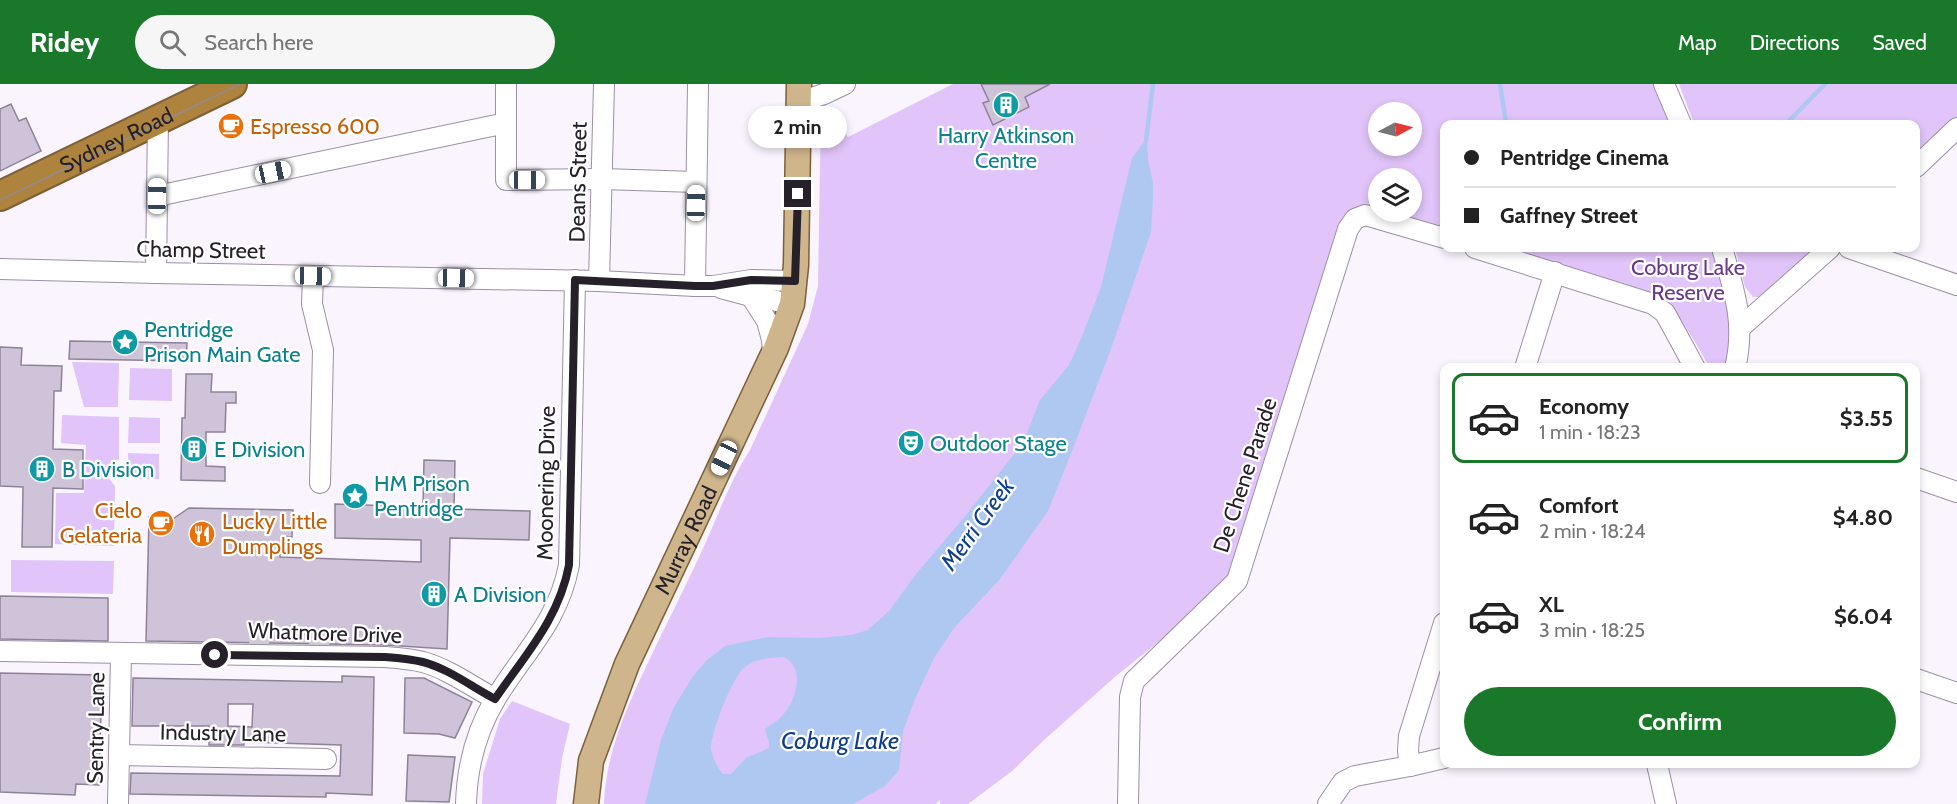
<!DOCTYPE html>
<html lang="en">
<head>
<meta charset="utf-8">
<style>
	body { margin:0; font-family:Cabin,sans-serif; background:#f6f6f6; color:#222; height:100vh; display:flex; flex-direction:column; font-size:22px; white-space:nowrap }
	* { box-sizing:border-box; margin:0 }
	p { font-size:20px; color:#767676 }
	.icon { flex:none; width:33px; height:33px; fill:none; stroke:currentColor; stroke-width:2; stroke-linecap:round; stroke-linejoin:round }
	.map { position:relative; flex:1; overflow:hidden }
	.sheet { position:absolute; left:1440px; top:279px; width:480px; height:405px; display:flex; flex-direction:column; background:#fff; border-radius:12px; box-shadow:0 3px 9px #0003 }
	.sheet>* { flex:none }
	.banner { position:absolute; left:1440px; top:36px; width:480px; height:132px; border-radius:12px; box-shadow:0 3px 9px #0003; display:grid; align-content:center; height:132px; padding:0 24px; background:#fff }
	.needle { width:39px; rotate:83deg }
	.controls { position:absolute; left:1368px; top:18px; display:grid; gap:12px }
	.controls a { display:grid; place-items:center; width:54px; height:54px; border-radius:50%; background:#fff; box-shadow:0 3px 9px #0003; font-size:30px }
	.end { position:absolute; width:27px; height:27px; margin:-14px; border:8px solid #252029; background:#fff; box-shadow:0 0 0 3px #fff }
	.from { border-radius:50% }
	.bubble { position:absolute; height:42px; border-radius:21px; background:#fff; box-shadow:0 3px 9px #0003; font-size:20px; font-weight:800; line-height:42px; text-align:center }
	.car { position:absolute; width:18px; height:36px; margin:-18px -9px; border-radius:8px; box-shadow:0 0 4px 2px #0007; background:linear-gradient(#fff 24%,#345 0 40%,#fff 0 76%,#345 0 86%,#fff 0) }
	.banner b { display:flex; align-items:center; gap:21px; height:57px; font-size:22px }
	.banner b+b { border-top:2px solid #e0e0e0 }
	.banner i { width:15px; height:15px; background:#222 }
	ul { padding:10px 0 0; list-style:none }
	li { display:flex; align-items:center; gap:18px; height:90px; margin:0 12px 9px; padding:0 12px; border:3px solid transparent; border-radius:12px }
	li div { flex:1 }
	li b { display:block; font-size:22px }
	li em { font-style:normal; font-weight:800 }
	li.selected { border-color:#197829 }
	li>.icon { width:54px; height:54px; stroke-width:1.5 }
	.primary-button { display:flex; gap:12px; margin-top:auto; padding:12px 24px }
	.primary-button a { flex:1; height:69px; border-radius:36px; background:#197829; color:#fff; font-size:24px; font-weight:800; line-height:69px; text-align:center }
	header { display:flex; align-items:center; gap:36px; box-sizing:border-box; height:84px; padding:0 30px; background:#197829; color:#fff }
	header strong { font-size:28px }
	nav { display:flex; gap:33px; margin-inline-start:auto; font-size:21px }
	.search { width:420px; height:54px; background:#f6f6f6; display:flex; align-items:center; gap:15px; box-sizing:border-box; padding:0 21px; border-radius:33px; color:#767676; font-size:22px }
	.map>svg:first-child { display:block }
	.green { fill:#e1c4f9; fill-rule:evenodd }
	.water { fill:#afc8f2; fill-rule:evenodd }
	.lines { fill:none; stroke-linecap:round; stroke-linejoin:round }
	.stream { stroke:#afc8f2; stroke-width:4.5 }
	.building { fill:#cfc3da; stroke:#8e8298; stroke-width:1.5; fill-rule:evenodd }
	.minor-tunnel { stroke:#cfcad3; stroke-width:20; stroke-dasharray:20 10; stroke-linecap:butt }
	.minor-casing { stroke:#9b90a6; stroke-width:22 }
	.major-casing { stroke:#7d6036; stroke-width:27 }
	.highway-casing { stroke:#7d6036; stroke-width:32 }
	.minor { stroke:#fff; stroke-width:20 }
	.major { stroke:#ceb58b; stroke-width:24 }
	.highway { stroke:#ad833d; stroke-width:28 }
	.tram { stroke:#908b95; stroke-width:1.5 }
	.route { stroke:#252029; stroke-width:8 }
	.labels { text-anchor:middle; dominant-baseline:central; stroke-width:4.5; stroke-linejoin:round; paint-order:stroke }
	.food-label { font-size:22px; fill:#c56008; stroke:#fff; text-anchor:start }
	.culture-label { font-size:22px; fill:#0d838f; stroke:#fff; text-anchor:start }
	.street-label { font-size:22px; fill:#252029; stroke:#fff }
	.park-label { font-size:22px; fill:#6b3a8d; stroke:#fff }
	.water-label { font-size:24px; font-style:italic; fill:#0f3e8b; stroke:#fff }
</style>
</head>
<body>
<header>
<strong>Ridey</strong>
<div class="search"><svg class="icon" aria-label="search" viewBox="0 0 24 24"><circle cx="10" cy="10" r="6"/><path d="M15 15l6 6"/></svg>Search here</div>
<nav><a>Map</a><a>Directions</a><a>Saved</a></nav>
</header>
<div class="map">
<svg width="1957" height="720" viewBox="0 0 1957 720">
	<rect width="100%" height="100%" fill="#f9f4fe"/>
	<g class="green">
		<path d="M953 0H1653L1666 26 1671 40H1444V145L1390 128H1412V94H1378V125H1362L1228 502 1116 592 1044 656 1012 687 968 720H940V716L936 720H604C606 664 631 614 655 564 670 533 686 501 701 469 717 435 729 398 750 366L808 240 818 202 821 21 825 20 848 53ZM1378 28H1412V62H1378Z"/>
		<path d="M1679 0H1957V37L1916 74V40H1694Z"/>
		<path d="M1505 164H1712L1732 228 1730 280 1724 283H1709C1695 256 1679 230 1656 210Z"/>
		<path d="M1735 164H1817L1763 213H1753L1745 203Z"/>
		<path d="M72 278 119 279 118 323H84Z"/>
		<path d="M130 284 172 285V317L129 316Z"/>
		<path d="M62 331 119 333V375L103 388 115 402 114 462 55 460 56 409H84L86 361 61 359Z"/>
		<path d="M129 333 160 334V359H128Z"/>
		<path d="M128 369 159 370V395H138L128 382Z"/>
		<path d="M11 476 114 477 113 510 11 508Z"/>
		<path d="M512 617 570 640 562 674 556 720H482L483 690 500 635Z"/>
	</g>
	<path class="water" d="M1147 54 1148 76 1153 99V114L1151 148 1111 265 1072 367 1048 427 1000 495 955 543 934 574 915 615 903 647 899 686 885 702 853 720H645L661 656 674 623 693 592 706 577 725 562 768 553 819 554 852 551 868 546 889 527 917 489 966 431 1023 359 1040 316 1069 281 1081 255 1101 203 1132 74ZM784 573C807 585 795 619 781 633 776 638 770 641 765 645L769 658V664L746 674 731 690H723C717 683 713 675 711 665 710 650 732 594 744 584 755 574 770 574 784 573Z"/>
	<g class="lines">
		<g class="stream">
			<path d="M1500 0 1506 39 1508 40"/>
			<path d="M1786 40 1825 0"/>
			<path d="M1146 57 1153 0"/>
		</g>
	</g>
	<g class="building">
		<path d="M981 0H1050L1025 13 1029 23 993 41 983 19 989 17Z"/>
		<path d="M11 20 19 37 26 34 41 67 0 87V25Z"/>
		<path d="M70 257 187 259 186 277 69 275Z"/>
		<path d="M0 263 22 264 21 281 62 282 61 307H54L53 365 83 366V405L53 404 52 463H22L23 403 0 402Z"/>
		<path d="M186 290H212L211 308H236V319H226L225 348H206V382L225 383V397L181 396 182 334H185Z"/>
		<path d="M424 376 455 377 454 425 530 427 529 456 450 454 447 565 385 561 146 557 149 433 161 427 167 439 189 424 293 426 292 453 281 452 280 473 421 478V456L335 454V420L423 423Z"/>
		<path d="M0 512 108 514V557L0 555Z"/>
		<path d="M0 589 102 591 99 701 76 700 75 711 0 708Z"/>
		<path d="M342 592 374 593 372 711 326 709V713L130 710 131 689 340 692 341 661 244 658V661H209V642H132L133 594 342 598ZM228 620H253L252 643 228 642Z"/>
		<path d="M405 594H424L472 618 455 654 439 650 404 649Z"/>
		<path d="M408 671 455 673 449 718 406 717Z"/>
	</g>
	<g class="lines">
		<g class="minor-tunnel">
			<path d="M259 561V546"/>
			<path d="M319 562 320 547"/>
		</g>
		<defs>
			<g id="minor">
				<path d="M1664 0 1681 40"/>
				<path d="M799 18 824 10 845 0"/>
				<path d="M506 39V0"/>
				<path d="M1916 83 1957 44"/>
				<path d="M157 112 506 39V96L602 95 696 98"/>
				<path d="M1475 164 1653 220 1665 229 1695 284"/>
				<path d="M1722 164C1734 206 1746 240 1735 284"/>
				<path d="M1849 164 1957 201"/>
				<path d="M0 185 156 189 599 197 695 202H713L751 196 794 197"/>
				<path d="M156 189 158 35"/>
				<path d="M313 192 312 220 323 266 320 399"/>
				<path d="M599 197 604 0"/>
				<path d="M695 202 698 0"/>
				<path d="M721 204 751 212 792 220"/>
				<path d="M751 212 767 237 772 256 773 270"/>
				<path d="M1741 243 1830 164"/>
				<path d="M1525 284 1555 188"/>
				<path d="M1916 394 1957 408"/>
				<path d="M0 567 385 573C398 574 411 575 423 578 448 585 473 603 495 615"/>
				<path d="M1916 595 1957 609"/>
				<path d="M119 671 326 675"/>
				<path d="M1657 680 1666 720"/>
				<path d="M1410 682 1444 674"/>
				<path d="M118 720 121 570"/>
				<path d="M466 720C467 682 476 647 496 614 525 567 558 538 569 481L575 196"/>
				<path d="M1128 720 1130 613 1134 597 1237 497 1348 145 1355 135 1365 131 1444 154"/>
				<path d="M1328 720 1343 698 1355 692 1410 682 1408 667 1409 652 1444 539"/>
			</g>
			<g id="major">
				<path id="s1" d="M586 720 591 677 627 580 776 264 792 220 796 181 799 0"/>
			</g>
			<g id="highway">
				<path id="s2" d="M0 112 232 0"/>
			</g>
		</defs>
		<use href="#minor" class="minor-casing"/>
		<use href="#major" class="major-casing"/>
		<use href="#highway" class="highway-casing"/>
		<use href="#minor" class="minor"/>
		<use href="#major" class="major"/>
		<use href="#highway" class="highway"/>
		<path class="tram" d="M0 116 240 0"/>
	</g>
	<g class="lines">
		<path class="route" d="M215 571 385 573C398 574 411 575 423 578 449 585 472 603 495 615 525 571 559 535 569 481L575 196 695 202H713L751 196 795 197 798 110"/>
	</g>
	<defs>
		<symbol id="building-disc" viewBox="-11 -11 22 22"><circle r="9.5" fill="#0f9aa8" stroke="#fff"/><path d="M-4-6H4V6H1V3H-1V6H-4ZM-2.5-4.3h1.7v1.8h-1.7ZM.8-4.3h1.7v1.8H.8ZM-2.5-1h1.7V.8h-1.7ZM.8-1h1.7V.8H.8Z" fill="#fff"/></symbol>
		<symbol id="cafe-disc" viewBox="-11 -11 22 22"><circle r="9.5" fill="#e8710a" stroke="#fff"/><path d="M-5.5-4.5H6V0H3Q3 3.5 0 3.5H-2.5Q-5.5 3.5-5.5 0ZM3-3.2v2h1.7v-2ZM-6 4.5H4V6H-6Z" fill="#fff"/></symbol>
		<symbol id="sight-disc" viewBox="-11 -11 22 22"><circle r="9.5" fill="#0f9aa8" stroke="#fff"/><path d="M0-6L1.8-2.2L6-1.7L2.9 1.2L3.7 5.4L0 3.3L-3.7 5.4L-2.9 1.2L-6-1.7L-1.8-2.2Z" fill="#fff"/></symbol>
		<symbol id="theatre-disc" viewBox="-11 -11 22 22"><circle r="9.5" fill="#0f9aa8" stroke="#fff"/><path d="M-5-5.5Q0-4 5-5.5V0Q5 5 0 6Q-5 5-5 0ZM-3.3-2.5H-1v1.5H-3.3ZM1-2.5H3.3v1.5H1ZM-2.8 1Q0 5.5 2.8 1Z" fill="#fff"/></symbol>
		<symbol id="restaurant-disc" viewBox="-11 -11 22 22"><circle r="9.5" fill="#e8710a" stroke="#fff"/><path d="M-5-6h1v4h1v-4h1v4h1v-4h1v5L-1.5 .5V6h-2V.5L-5-1ZM5-6V6H3V1.5H1.5Q1.5-4 5-6Z" fill="#fff"/></symbol>
	</defs>
	<g fill-rule="evenodd">
		<use href="#building-disc" x="991" y="6" width="30" height="30"/>
		<use href="#cafe-disc" x="216" y="27" width="30" height="30"/>
		<use href="#sight-disc" x="110" y="243" width="30" height="30"/>
		<use href="#theatre-disc" x="896" y="344" width="30" height="30"/>
		<use href="#building-disc" x="179" y="350" width="30" height="30"/>
		<use href="#building-disc" x="27" y="370" width="30" height="30"/>
		<use href="#sight-disc" x="340" y="397" width="30" height="30"/>
		<use href="#cafe-disc" x="146" y="424" width="30" height="30"/>
		<use href="#restaurant-disc" x="187" y="435" width="30" height="30"/>
		<use href="#building-disc" x="419" y="495" width="30" height="30"/>
	</g>
	<g class="labels">
		<g class="food-label">
			<text x="250" y="42">Espresso 600</text>
			<text x="142" y="426" text-anchor="end">Cielo<tspan x="142" dy="25">Gelateria</tspan></text>
			<text x="222" y="437">Lucky Little<tspan x="222" dy="25">Dumplings</tspan></text>
		</g>
		<g class="culture-label">
			<text x="1006" y="51" text-anchor="middle">Harry Atkinson<tspan x="1006" dy="25">Centre</tspan></text>
			<text x="144" y="245">Pentridge<tspan x="144" dy="25">Prison Main Gate</tspan></text>
			<text x="930" y="359">Outdoor Stage</text>
			<text x="214" y="365">E Division</text>
			<text x="62" y="385">B Division</text>
			<text x="374" y="399">HM Prison<tspan x="374" dy="25">Pentridge</tspan></text>
			<text x="454" y="510">A Division</text>
		</g>
		<g class="street-label">
			<text stroke="none"><textPath href="#s2" startOffset="129">Sydney Road</textPath></text>
			<text transform="translate(578 98) rotate(-89)">Deans Street</text>
			<text transform="translate(201 166) rotate(1)">Champ Street</text>
			<text transform="translate(1245 391) rotate(-72)">De Chene Parade</text>
			<text transform="translate(546 399) rotate(-89)">Moonering Drive</text>
			<text stroke="none"><textPath href="#s1" startOffset="284">Murray Road</textPath></text>
			<text transform="translate(325 549) rotate(2)">Whatmore Drive</text>
			<text transform="translate(96 644) rotate(-89)">Sentry Lane</text>
			<text transform="translate(223 649) rotate(1)">Industry Lane</text>
		</g>
		<g class="park-label">
			<text x="1688" y="183">Coburg Lake<tspan x="1688" dy="25">Reserve</tspan></text>
		</g>
		<g class="water-label">
			<text transform="translate(977 440) rotate(-54)">Merri Creek</text>
			<text x="840" y="656">Coburg Lake</text>
		</g>
	</g>
</svg>
<div class="controls">
<a><svg class="needle" viewBox="-14 -14 28 28"><path d="M0-13l5 13h-10z" fill="#e53935"/><path d="M0 13l5-13h-10z" fill="#767676"/></svg></a>
<a><svg class="icon" aria-label="layers" viewBox="0 0 24 24"><path d="M12 4l9 5-9 5-9-5zM3 14l9 5 9-5"/></svg></a>
</div>
<i class="end from" style="left:215px;top:571px"></i>
<i class="end" style="left:798px;top:110px"></i>
<div class="bubble" style="left:748px;top:22px;width:99px">2 min</div>
<i class="car" style="left:273px;top:88px;rotate:78deg"></i>
<i class="car" style="left:527px;top:96px;rotate:90deg"></i>
<i class="car" style="left:157px;top:112px;rotate:1deg"></i>
<i class="car" style="left:696px;top:119px;rotate:1deg"></i>
<i class="car" style="left:313px;top:192px;rotate:91deg"></i>
<i class="car" style="left:456px;top:194px;rotate:91deg"></i>
<i class="car" style="left:724px;top:374px;rotate:205deg"></i>
<div class="banner">
<b><i class="from"></i>Pentridge Cinema</b>
<b><i></i>Gaffney Street</b>
</div>
<section class="sheet">
<ul>
<li class="selected"><svg class="icon" aria-label="car" viewBox="0 0 24 24"><path d="M5 17H2v-5l4-1 3-4h7l3 4 3 1v5h-3M9 17h6M6 11h13"/><circle cx="7" cy="17" r="2"/><circle cx="17" cy="17" r="2"/></svg><div><b>Economy</b><p>1 min · 18:23</p></div><em>$3.55</em></li>
<li><svg class="icon" aria-label="car" viewBox="0 0 24 24"><path d="M5 17H2v-5l4-1 3-4h7l3 4 3 1v5h-3M9 17h6M6 11h13"/><circle cx="7" cy="17" r="2"/><circle cx="17" cy="17" r="2"/></svg><div><b>Comfort</b><p>2 min · 18:24</p></div><em>$4.80</em></li>
<li><svg class="icon" aria-label="car" viewBox="0 0 24 24"><path d="M5 17H2v-5l4-1 3-4h7l3 4 3 1v5h-3M9 17h6M6 11h13"/><circle cx="7" cy="17" r="2"/><circle cx="17" cy="17" r="2"/></svg><div><b>XL</b><p>3 min · 18:25</p></div><em>$6.04</em></li>
</ul>
<div class="primary-button"><a>Confirm</a></div>
</section>
</div>
</body>
</html>
